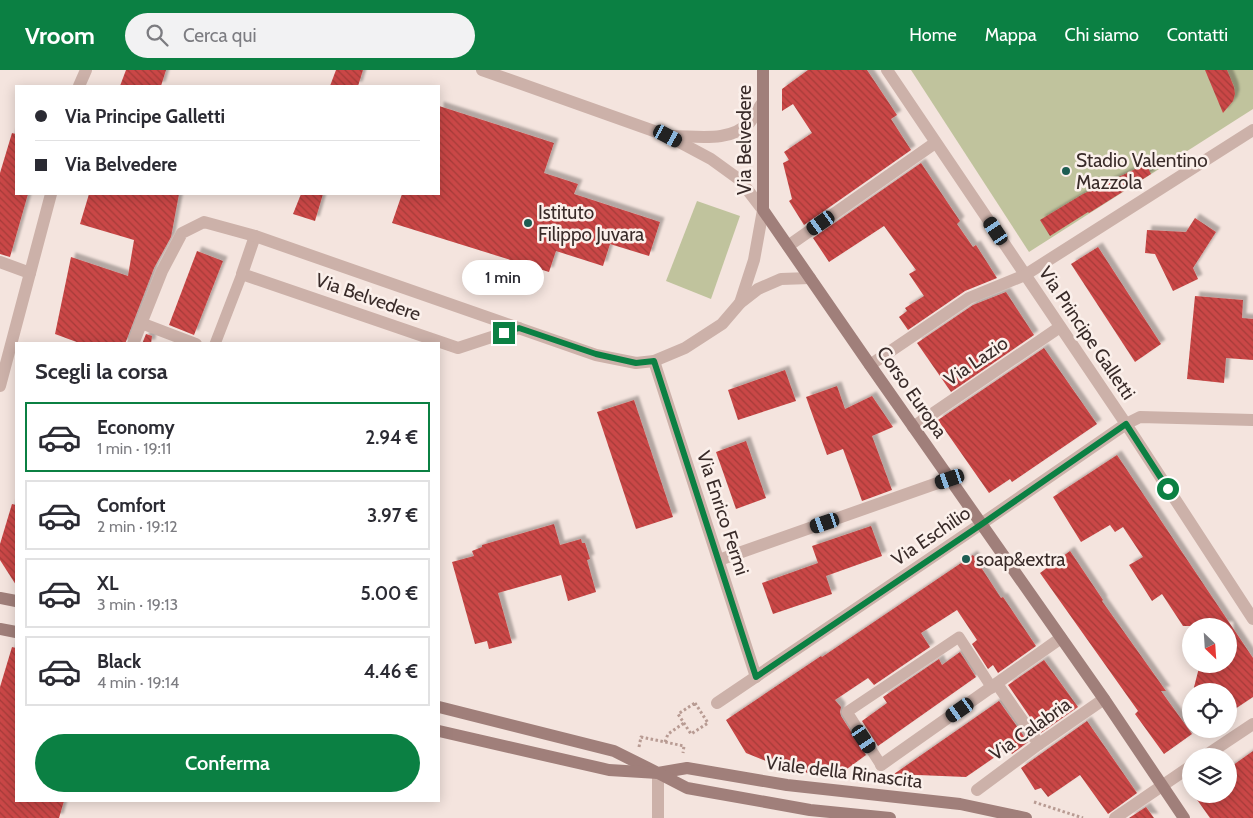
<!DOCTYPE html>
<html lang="it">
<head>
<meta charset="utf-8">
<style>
	body { margin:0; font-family:Cabin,sans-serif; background:#f2f2f3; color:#2b2b33; height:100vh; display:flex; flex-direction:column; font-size:19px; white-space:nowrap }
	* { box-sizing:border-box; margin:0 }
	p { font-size:16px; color:#7c7c81 }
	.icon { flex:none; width:28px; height:28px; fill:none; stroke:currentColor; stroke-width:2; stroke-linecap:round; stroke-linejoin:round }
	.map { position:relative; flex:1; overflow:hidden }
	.side { position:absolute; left:15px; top:272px; width:425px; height:460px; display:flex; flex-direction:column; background:#fff; border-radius:0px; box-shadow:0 2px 12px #0003 }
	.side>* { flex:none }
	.hud { position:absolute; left:15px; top:15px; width:425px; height:110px; border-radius:0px; box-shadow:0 2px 12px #0003; display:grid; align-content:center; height:110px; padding:0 20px; background:#fff }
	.needle { width:32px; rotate:155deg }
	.buttons { position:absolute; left:1182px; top:548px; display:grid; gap:10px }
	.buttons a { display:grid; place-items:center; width:55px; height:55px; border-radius:50%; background:#fff; box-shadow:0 2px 12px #0003; font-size:25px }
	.end { position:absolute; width:22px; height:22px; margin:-11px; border:6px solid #0b8043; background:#fff; box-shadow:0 0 0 2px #fff }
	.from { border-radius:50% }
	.bubble { position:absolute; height:35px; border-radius:18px; background:#fff; box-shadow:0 2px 12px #0003; font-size:16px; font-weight:600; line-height:35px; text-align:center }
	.car { position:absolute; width:15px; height:30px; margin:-15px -8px; border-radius:6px; box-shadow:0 0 4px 1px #0007; background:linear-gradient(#222 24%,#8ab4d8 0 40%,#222 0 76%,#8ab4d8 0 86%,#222 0) }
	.hud b { display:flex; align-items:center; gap:18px; height:48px; font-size:19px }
	.hud b+b { border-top:1px solid #e1e1e2 }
	.hud i { width:12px; height:12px; background:#2b2b33 }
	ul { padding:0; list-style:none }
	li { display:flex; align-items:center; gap:15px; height:70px; margin:0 10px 8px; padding:0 10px; border:2px solid #e1e1e2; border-radius:0px }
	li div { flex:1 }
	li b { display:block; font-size:19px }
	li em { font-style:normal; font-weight:600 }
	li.active { border-color:#0b8043 }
	li>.icon { width:45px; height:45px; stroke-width:1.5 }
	h2 { padding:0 20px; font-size:22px; line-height:60px }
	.primary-button { display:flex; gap:10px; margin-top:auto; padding:10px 20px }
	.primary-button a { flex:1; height:58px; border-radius:30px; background:#0b8043; color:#fff; font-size:20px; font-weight:600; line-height:58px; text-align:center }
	header { display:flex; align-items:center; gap:30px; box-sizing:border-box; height:70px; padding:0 25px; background:#0b8043; color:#fff }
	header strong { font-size:24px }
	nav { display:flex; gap:28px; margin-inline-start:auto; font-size:18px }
	.search { width:350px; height:45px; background:#f2f2f3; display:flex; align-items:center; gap:12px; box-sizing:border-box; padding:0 18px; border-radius:28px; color:#7c7c81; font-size:19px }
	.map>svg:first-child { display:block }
	.pitch { fill:#c0c39d }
	.building { fill:url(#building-back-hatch); filter:url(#shadow) }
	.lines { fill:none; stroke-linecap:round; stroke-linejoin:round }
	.path { stroke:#b89b93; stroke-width:3; stroke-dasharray:2.5 2.5; stroke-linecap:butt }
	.lane { stroke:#ccb1a9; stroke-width:11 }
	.street { stroke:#ccb1a9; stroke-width:12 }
	.secondary { stroke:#a07f7a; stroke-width:12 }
	.route { stroke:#0b8043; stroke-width:6 }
	.poi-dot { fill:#1d5d52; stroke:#fbf0eb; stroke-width:2 }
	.labels { text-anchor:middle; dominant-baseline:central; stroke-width:5; stroke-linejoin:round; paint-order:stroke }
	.street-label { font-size:19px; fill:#392b29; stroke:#fbf0eb }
	.poi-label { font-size:19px; fill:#392b29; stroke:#fbf0eb; text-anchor:start }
</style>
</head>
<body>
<header>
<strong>Vroom</strong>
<div class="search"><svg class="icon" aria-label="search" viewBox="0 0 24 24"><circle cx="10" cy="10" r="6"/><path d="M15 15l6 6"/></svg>Cerca qui</div>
<nav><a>Home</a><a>Mappa</a><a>Chi siamo</a><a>Contatti</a></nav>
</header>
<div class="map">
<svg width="1253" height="748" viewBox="0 0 1253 748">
	<defs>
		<pattern id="building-back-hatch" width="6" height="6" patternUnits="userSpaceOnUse" patternTransform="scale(1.25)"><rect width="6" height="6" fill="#ca4746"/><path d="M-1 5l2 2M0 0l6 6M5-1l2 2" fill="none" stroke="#a53b3a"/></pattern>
		<filter id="shadow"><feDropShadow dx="4.5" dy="-4.5" stdDeviation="1" flood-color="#0004"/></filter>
	</defs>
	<rect width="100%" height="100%" fill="#f4e4de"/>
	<g class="pitch">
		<path d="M911 0H1253V39L1029 182Z"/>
		<path d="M697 131 740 146 711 229 666 211Z"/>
	</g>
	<g class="building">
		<path d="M126 0H166L161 16H120Z"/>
		<path d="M336 0H363L358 16H330Z"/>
		<path d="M808 0H867L897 45 891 49 911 80 804 155 789 131 792 129 783 93 789 90 784 82 812 63 793 34 782 41V19Z"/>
		<path d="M1205 0H1227L1234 17 1235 24 1233 31 1223 43Z"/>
		<path d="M439 36 554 73 544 103 578 114 574 124 660 152 649 186 610 174 603 196 556 181 549 202 392 153 402 124H439Z"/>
		<path d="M12 63 16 64V124H28L10 187 0 184V103Z"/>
		<path d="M921 93 960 151 957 154 973 177 976 175 997 208 965 221 908 260 899 247 907 241 905 238 924 226 909 204 916 200 884 156 829 192 813 168Z"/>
		<path d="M1146 94 1151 104 1089 143 1088 142 1050 166 1040 150 1083 124Z"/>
		<path d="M89 124H179L171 167 154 198 125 274H82L55 264 71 187 128 206 134 170 80 154Z"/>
		<path d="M301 124H323L315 151 293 144Z"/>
		<path d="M1195 148 1216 162 1193 198 1198 209 1173 221 1155 184 1145 183 1147 160 1186 162Z"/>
		<path d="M1098 177 1161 274 1135 292 1071 194Z"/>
		<path d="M197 181 223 191 194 265 169 255Z"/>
		<path d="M1006 222 1034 265 951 322 917 273 973 235Z"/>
		<path d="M1195 226 1243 230 1242 248 1253 249V290L1226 288 1224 313 1187 309Z"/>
		<path d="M146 264 152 266 151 274H142Z"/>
		<path d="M1044 278 1097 354 1012 412 1010 409 989 423 938 350Z"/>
		<path d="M785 300 796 331 738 350 728 320Z"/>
		<path d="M837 316 845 339 872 326 893 357 872 366 892 420 862 431 843 379 827 385 806 327Z"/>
		<path d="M634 330 673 447 636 459 597 342Z"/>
		<path d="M746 371 766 428 736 439 716 382Z"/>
		<path d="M1117 385 1253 588V627L1229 643V621H1193L1200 594H1229V556H1183L1162 524 1152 531 1129 495 1143 487 1123 457 1115 462 1110 455 1081 472 1053 427Z"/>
		<path d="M12 434 16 435V515L0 490V474Z"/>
		<path d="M554 454 560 475 581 469 582 473H585L590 489 587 490 596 522 568 531 561 505 498 523 512 573 489 579 487 571 475 574 452 492 474 486 472 481 482 477V475Z"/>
		<path d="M871 456 882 486 826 506 832 524 773 544 762 513 818 493 812 476Z"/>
		<path d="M1070 481 1103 530 1102 531 1166 621H1161L1192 664 1164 684 1135 644 1138 641 1040 503Z"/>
		<path d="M973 485 1001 528 1003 527 1036 576 998 603 993 595 988 599 972 574 977 570 957 540 921 563 930 577 874 615 868 608 835 630 841 637 840 642 841 646 866 685 840 704 793 702 746 683 726 650 821 586 822 587Z"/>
		<path d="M12 577 16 578V731H64L59 748H0V617Z"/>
		<path d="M960 582 976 607 878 676 862 651 887 633 883 627 939 589 942 595Z"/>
		<path d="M1044 590 1078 637 1041 663 1008 615Z"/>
		<path d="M999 631 1028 672 1012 684 1008 678 966 707 894 704Z"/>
		<path d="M1087 651 1137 723 1108 744 1080 705 1048 727 1041 718 1035 720 1021 698Z"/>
		<path d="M1253 681V748H1210L1193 724H1229V698Z"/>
		<path d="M1146 737 1154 748H1129Z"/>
	</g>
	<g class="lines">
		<g class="path">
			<path d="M695 633 708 653 691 664 678 644Z"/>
			<path d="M665 672 668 664 684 653"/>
			<path d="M639 677 641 667 684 676 683 683"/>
			<path d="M1034 732 1083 748"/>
		</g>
		<g class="lane">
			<path d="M215 274 242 204"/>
			<path d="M881 695 847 642 959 567 992 618"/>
		</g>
		<g class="street">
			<path d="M482 0 668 66 711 89 740 110 763 140 754 190 740 233"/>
			<path d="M887 0 1126 354 1253 549"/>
			<path d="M79 16 86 0"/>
			<path d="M671 66C697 66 730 73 750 52 755 46 758 38 763 32"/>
			<path d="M255 166 242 204 458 278 519 258"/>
			<path d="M788 176 935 73"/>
			<path d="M0 192 30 203"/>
			<path d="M141 253 196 274"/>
			<path d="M133 274 162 201 182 163 204 152 255 166 596 285 636 293 654 291 685 278 722 254 740 233 758 219 781 209 810 208"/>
			<path d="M654 291 756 607"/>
			<path d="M870 295 969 228 1025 205 1253 60"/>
			<path d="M0 316 51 124"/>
			<path d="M913 357 1060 257"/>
			<path d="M719 490 949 409"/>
			<path d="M997 614 1039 674"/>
			<path d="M717 633 981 454 1126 354 1140 347 1253 350"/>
			<path d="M1205 686 1253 654"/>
			<path d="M881 695 1061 568"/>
			<path d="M658 703V748"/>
			<path d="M977 720 1039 674 1104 629"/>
			<path d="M1115 748 1191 696"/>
		</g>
		<g class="secondary">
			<path d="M763 0V140L870 295 1104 629 1184 748"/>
			<path d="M0 528 16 531"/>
			<path d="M0 559 16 562"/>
			<path d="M439 637 614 681 658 703 687 698 787 715 960 734 1026 748"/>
			<path d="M439 661 609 700 658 703 687 718 810 740 890 748"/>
		</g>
	</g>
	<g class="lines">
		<path class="route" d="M504 263 519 258 596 284 636 293 654 291 756 607 982 454 1126 354 1168 419"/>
	</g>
	<g class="poi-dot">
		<circle cx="1066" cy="101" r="5"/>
		<circle cx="528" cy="153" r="5"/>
		<circle cx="966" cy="489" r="5"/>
	</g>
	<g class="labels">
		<g class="street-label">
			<text transform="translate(744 70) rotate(-90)">Via Belvedere</text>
			<text transform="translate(368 227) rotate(19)">Via Belvedere</text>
			<text transform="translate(1087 263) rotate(56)">Via Principe Galletti</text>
			<text transform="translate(976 291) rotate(-34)">Via Lazio</text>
			<text transform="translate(912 322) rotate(55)">Corso Europa</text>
			<text transform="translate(723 443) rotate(72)">Via Enrico Fermi</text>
			<text transform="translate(931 466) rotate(-34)">Via Eschilio</text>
			<text transform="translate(1030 659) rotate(-35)">Via Calabria</text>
			<text transform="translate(844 702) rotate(7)">Viale della Rinascita</text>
		</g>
		<g class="poi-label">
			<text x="1076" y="90">Stadio Valentino<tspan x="1076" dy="22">Mazzola</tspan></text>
			<text x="538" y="142">Istituto<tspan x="538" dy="22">Filippo Juvara</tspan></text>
			<text x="976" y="489">soap&amp;extra</text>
		</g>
	</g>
</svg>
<div class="buttons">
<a><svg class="needle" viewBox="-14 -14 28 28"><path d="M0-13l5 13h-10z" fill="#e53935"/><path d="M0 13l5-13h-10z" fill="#7c7c81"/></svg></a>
<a><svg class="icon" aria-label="locate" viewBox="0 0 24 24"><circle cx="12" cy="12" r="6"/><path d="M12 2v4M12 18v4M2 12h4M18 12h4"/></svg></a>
<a><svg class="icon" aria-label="layers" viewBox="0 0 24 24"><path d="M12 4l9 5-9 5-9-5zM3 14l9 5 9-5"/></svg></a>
</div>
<i class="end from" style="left:1168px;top:419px"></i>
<i class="end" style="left:504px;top:263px"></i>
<div class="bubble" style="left:462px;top:190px;width:82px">1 min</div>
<i class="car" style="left:668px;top:66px;rotate:118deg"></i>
<i class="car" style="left:821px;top:153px;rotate:235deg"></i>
<i class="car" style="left:996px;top:161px;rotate:326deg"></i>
<i class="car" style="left:950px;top:409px;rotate:251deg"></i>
<i class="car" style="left:825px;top:453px;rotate:251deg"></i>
<i class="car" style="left:960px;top:640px;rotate:235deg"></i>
<i class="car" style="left:864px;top:669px;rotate:146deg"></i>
<div class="hud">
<b><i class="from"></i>Via Principe Galletti</b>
<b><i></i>Via Belvedere</b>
</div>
<section class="side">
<h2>Scegli la corsa</h2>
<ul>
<li class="active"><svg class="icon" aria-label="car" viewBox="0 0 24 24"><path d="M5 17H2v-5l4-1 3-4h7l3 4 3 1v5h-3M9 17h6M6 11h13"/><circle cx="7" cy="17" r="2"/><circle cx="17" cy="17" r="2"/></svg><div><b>Economy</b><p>1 min · 19:11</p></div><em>2.94 €</em></li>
<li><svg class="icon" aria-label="car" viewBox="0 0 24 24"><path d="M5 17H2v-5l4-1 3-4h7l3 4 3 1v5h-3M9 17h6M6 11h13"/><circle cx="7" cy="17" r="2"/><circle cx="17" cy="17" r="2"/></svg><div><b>Comfort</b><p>2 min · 19:12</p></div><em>3.97 €</em></li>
<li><svg class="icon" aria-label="car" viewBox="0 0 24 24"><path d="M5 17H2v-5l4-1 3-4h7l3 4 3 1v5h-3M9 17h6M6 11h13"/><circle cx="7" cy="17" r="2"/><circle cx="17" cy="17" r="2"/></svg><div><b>XL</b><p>3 min · 19:13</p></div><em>5.00 €</em></li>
<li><svg class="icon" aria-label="car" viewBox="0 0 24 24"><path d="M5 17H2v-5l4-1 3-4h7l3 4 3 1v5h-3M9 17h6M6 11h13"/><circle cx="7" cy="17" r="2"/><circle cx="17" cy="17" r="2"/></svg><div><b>Black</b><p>4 min · 19:14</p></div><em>4.46 €</em></li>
</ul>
<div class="primary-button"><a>Conferma</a></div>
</section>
</div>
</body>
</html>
